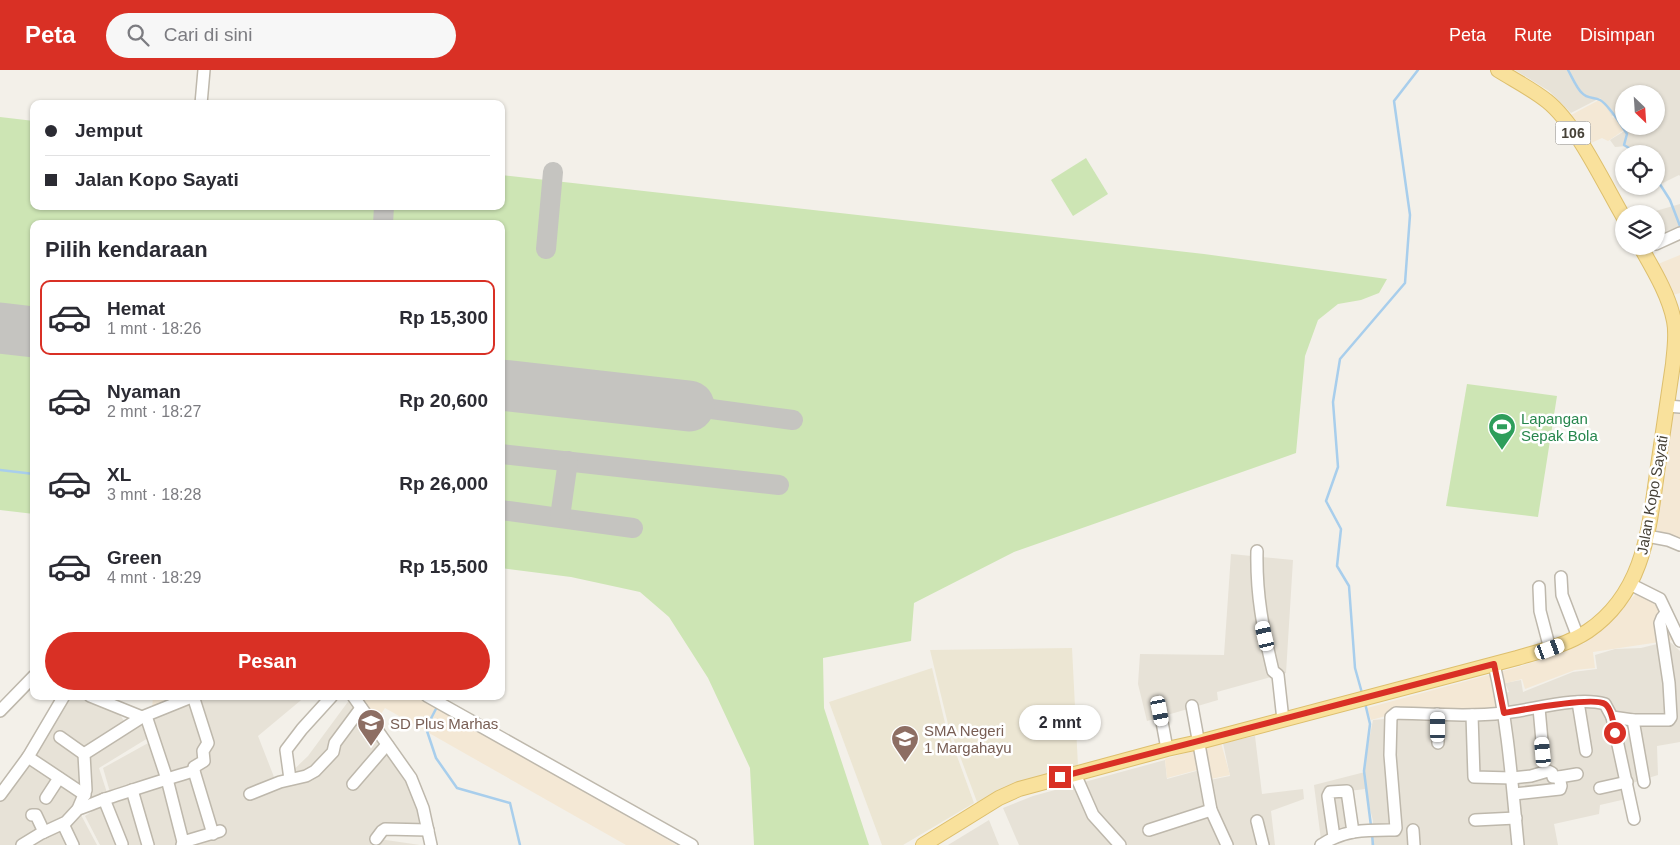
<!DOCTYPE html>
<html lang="id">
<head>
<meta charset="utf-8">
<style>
	body { margin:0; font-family:Arial,sans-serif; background:#f7f7f7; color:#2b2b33; height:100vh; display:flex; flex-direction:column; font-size:19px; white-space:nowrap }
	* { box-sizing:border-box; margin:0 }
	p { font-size:16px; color:#7c7c81 }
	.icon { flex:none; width:28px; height:28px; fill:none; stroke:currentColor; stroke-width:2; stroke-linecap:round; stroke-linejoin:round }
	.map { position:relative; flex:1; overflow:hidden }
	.drawer { position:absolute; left:30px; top:150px; width:475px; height:480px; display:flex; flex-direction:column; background:#fff; border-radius:10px; box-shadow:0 1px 4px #0004 }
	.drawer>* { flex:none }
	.banner { position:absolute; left:30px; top:30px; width:475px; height:110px; border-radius:10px; box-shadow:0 1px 4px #0004; display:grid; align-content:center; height:110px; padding:0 15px; background:#fff }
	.needle { width:32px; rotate:155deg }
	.controls { position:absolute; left:1615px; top:15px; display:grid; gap:10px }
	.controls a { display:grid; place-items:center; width:50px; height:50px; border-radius:50%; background:#fff; box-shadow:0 1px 4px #0004; font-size:25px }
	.end { position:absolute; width:22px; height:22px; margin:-11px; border:6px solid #d93025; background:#fff; box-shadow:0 0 0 2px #fff }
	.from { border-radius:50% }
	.bubble { position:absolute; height:35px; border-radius:18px; background:#fff; box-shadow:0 1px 4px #0004; font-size:16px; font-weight:600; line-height:35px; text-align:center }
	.car { position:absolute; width:15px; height:30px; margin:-15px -8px; border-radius:6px; box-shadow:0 0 4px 1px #0007; background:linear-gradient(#fff 24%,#345 0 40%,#fff 0 76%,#345 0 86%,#fff 0) }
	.banner b { display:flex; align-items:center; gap:18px; height:48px; font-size:19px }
	.banner b+b { border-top:1px solid #e1e1e2 }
	.banner i { width:12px; height:12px; background:#2b2b33 }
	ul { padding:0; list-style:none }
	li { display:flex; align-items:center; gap:15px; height:75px; margin:0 10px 8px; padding:0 5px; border:2px solid transparent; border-radius:10px }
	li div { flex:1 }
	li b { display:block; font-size:19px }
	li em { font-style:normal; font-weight:600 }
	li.current { border-color:#d93025 }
	li>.icon { width:45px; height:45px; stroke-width:1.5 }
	h2 { padding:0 15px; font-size:22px; line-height:60px }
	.cta { display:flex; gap:10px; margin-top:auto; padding:10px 15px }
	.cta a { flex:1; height:58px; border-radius:30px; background:#d93025; color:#fff; font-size:20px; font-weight:600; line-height:58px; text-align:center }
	header { display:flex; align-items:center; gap:30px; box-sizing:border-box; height:70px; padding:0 25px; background:#d93025; color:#fff }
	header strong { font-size:24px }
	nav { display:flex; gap:28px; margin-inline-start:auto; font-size:18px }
	.search { width:350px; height:45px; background:#f7f7f7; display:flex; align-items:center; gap:12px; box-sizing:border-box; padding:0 18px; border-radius:28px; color:#7c7c81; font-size:19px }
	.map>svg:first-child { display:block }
	.residential { fill:#e7e2d7; fill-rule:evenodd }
	.commercial { fill:#f4e8d5 }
	.education { fill:#ece6d3 }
	.green { fill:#cde5b4 }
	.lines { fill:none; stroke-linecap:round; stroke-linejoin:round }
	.stream { stroke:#a8ceec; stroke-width:2.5 }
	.taxiway { stroke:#c5c4c0; stroke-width:20 }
	.runway { stroke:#c5c4c0; stroke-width:51 }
	.minor-casing { stroke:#beb8ac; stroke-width:14 }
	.major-casing { stroke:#ddbf6d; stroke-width:16 }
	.minor { stroke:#fff; stroke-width:11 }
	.major { stroke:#f9e19c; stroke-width:14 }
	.route { stroke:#d93025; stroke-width:6 }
	.labels { text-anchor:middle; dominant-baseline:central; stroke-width:5; stroke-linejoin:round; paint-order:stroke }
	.shield { fill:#fff; stroke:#7e7a73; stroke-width:1 }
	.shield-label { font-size:14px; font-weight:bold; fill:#464137 }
	.leisure-label { font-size:15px; fill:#27864d; stroke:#fff; text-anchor:start }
	.street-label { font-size:15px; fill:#464137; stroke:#fff }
	.education-label { font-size:15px; fill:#785e54; stroke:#fff; text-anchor:start }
</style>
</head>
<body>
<header>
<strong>Peta</strong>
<div class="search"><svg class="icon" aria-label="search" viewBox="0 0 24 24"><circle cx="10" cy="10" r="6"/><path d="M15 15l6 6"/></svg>Cari di sini</div>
<nav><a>Peta</a><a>Rute</a><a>Disimpan</a></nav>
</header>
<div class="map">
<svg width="1680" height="775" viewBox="0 0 1680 775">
	<rect width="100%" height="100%" fill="#f3f0e9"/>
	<g class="residential">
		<path d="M1515 0H1680V106L1679 105 1657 116 1656 84H1633L1628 76 1615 77 1610 70 1626 60 1617 45 1611 46 1600 28 1571 43 1549 21ZM1624 24H1656V56H1624Z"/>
		<path d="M1680 134V160L1664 164 1656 150V144H1653L1652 142Z"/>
		<path d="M1231 484 1293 490 1286 603 1217 622 1218 630 1147 651 1138 614 1140 584 1224 585Z"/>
		<path d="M1669 571 1680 581V672L1657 676 1658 705 1626 715V729L1600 735 1599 744 1554 754 1558 775H1371L1373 751 1365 719 1349 721 1353 760 1321 770 1314 715 1365 702V690L1373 650 1407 647 1509 622 1505 613 1521 610 1523 622 1573 602 1597 599 1595 585 1615 579 1641 578Z"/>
		<path d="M69 626H88L117 639 126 655 140 646 148 668 99 698 109 729 81 745 97 775H0V727Z"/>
		<path d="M201 626H306L258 666 276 712 282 711 308 686 350 629 405 700 424 756 383 755 379 769 420 775H186L145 649Z"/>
		<path d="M1255 666 1262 724 1303 719 1304 729 1271 741 1275 775H1019L1003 738 1033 726 1165 690 1167 709 1200 700 1205 711 1230 706 1223 673Z"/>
		<path d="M150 672 180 775H100L85 746 112 729 103 698Z"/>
		<path d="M989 750 999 775H948Z"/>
	</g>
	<g class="commercial">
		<path d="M1601 29 1613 48 1616 47 1624 60 1608 71 1602 68 1589 74 1571 45Z"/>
		<path d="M1680 185V223L1673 225 1658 194Z"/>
		<path d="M1674 343 1680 344V470L1654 459Z"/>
		<path d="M1637 523 1658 534 1673 570 1593 582 1595 598 1575 600 1525 619 1522 609 1499 615 1502 643 1404 641 1371 650 1367 638 1518 597 1559 584 1585 573Z"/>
		<path d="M153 626H187L152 639Z"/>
		<path d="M355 626H417L677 775H626L385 638 375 653Z"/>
		<path d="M1221 673 1230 705 1206 710 1201 699 1167 708 1165 689Z"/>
	</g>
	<g class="education">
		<path d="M1072 578 1078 696 977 732 948 654 930 580Z"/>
		<path d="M932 598 945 653 974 733 903 775H882L829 632Z"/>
	</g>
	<g class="green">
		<path d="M0 47 34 51V136H501V105L1204 184 1387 209 1379 223 1361 230 1338 234 1318 250 1305 286 1296 383 1014 482 914 533 911 571 823 588 824 638 869 775H754L750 698 708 608 669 547 640 522 571 507 501 498V154H34V444L0 440Z"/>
		<path d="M1086 88 1108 124 1073 146 1051 110Z"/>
		<path d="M1467 314 1557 326 1538 447 1446 436Z"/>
	</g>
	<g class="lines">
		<g class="stream">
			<path d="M1568 0C1572 7 1577 19 1582 23 1587 29 1594 27 1600 30 1609 35 1621 55 1627 64L1624 75 1639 84"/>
			<path d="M1656 108 1670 130 1680 156"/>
			<path d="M0 400 34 404"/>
			<path d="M1362 623 1355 598 1349 516 1337 496 1341 459 1326 431 1338 397 1333 332 1340 289 1405 213 1410 145 1394 31 1418 0"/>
			<path d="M1365 633 1370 654 1364 701 1371 756"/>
			<path d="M438 635 426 658 436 688 457 718 510 733 520 775"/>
			<path d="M1372 764 1373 775"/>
		</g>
		<g class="taxiway">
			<path d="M383 154 384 136"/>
			<path d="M546 179 553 102"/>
			<path d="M689 336 793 350"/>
			<path d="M501 384 779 415"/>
			<path d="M501 440 633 458"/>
			<path d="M560 447 568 391"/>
		</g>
		<g class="runway">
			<path d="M0 258 34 262"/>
			<path d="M501 315 689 336"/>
		</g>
		<defs>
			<g id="minor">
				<path d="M201 34 204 0"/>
				<path d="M1656 174 1680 163"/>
				<path d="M1667 336 1680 337"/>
				<path d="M1647 466 1668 470 1680 475"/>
				<path d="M1257 481C1256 525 1263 559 1273 601L1278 605 1283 650"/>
				<path d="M1561 507 1562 525 1578 567"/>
				<path d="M1630 514 1660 529 1680 571"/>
				<path d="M1539 517 1540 541 1550 579"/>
				<path d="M1494 594C1508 654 1512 714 1518 775"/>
				<path d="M90 626 142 647 194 626"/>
				<path d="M193 626 208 673 203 681 204 691 194 697V701L213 764"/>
				<path d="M353 626 411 708 423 738 431 775"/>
				<path d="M427 626 692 775"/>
				<path d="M1578 632 1586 681"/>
				<path d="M1192 636 1211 740 1227 775"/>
				<path d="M1539 638 1543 682"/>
				<path d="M0 641 34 606"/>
				<path d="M1160 641 1167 679"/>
				<path d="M1437 644 1438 673"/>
				<path d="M1472 645 1474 707 1512 708 1531 706 1548 701 1552 703 1553 707H1559L1577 704"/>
				<path d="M146 646 167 709 183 772 182 775"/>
				<path d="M1612 647 1634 749"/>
				<path d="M1633 650 1644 712"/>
				<path d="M60 667 84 684"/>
				<path d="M28 687 85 725"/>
				<path d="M1075 704 1093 745 1120 775"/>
				<path d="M290 709 286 680 302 659 332 626"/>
				<path d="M353 714 384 678 388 676"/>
				<path d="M1600 718 1627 712"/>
				<path d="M132 720 148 775"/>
				<path d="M250 724 280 712 306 706 315 701 333 682 335 673 361 638"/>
				<path d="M1514 724 1560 719 1561 716 1559 707"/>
				<path d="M0 725 28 687 64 626"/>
				<path d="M46 728 59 708"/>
				<path d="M104 729 122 774"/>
				<path d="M78 739C89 736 98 731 108 728 136 719 165 709 194 701"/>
				<path d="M32 745H36L44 762"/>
				<path d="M1475 750 1516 748"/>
				<path d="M1257 751 1263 775"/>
				<path d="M63 754 73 775"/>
				<path d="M1149 760 1211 740"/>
				<path d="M1413 760 1414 775"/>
				<path d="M1334 767 1328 726 1330 722 1347 721 1353 762"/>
				<path d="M376 769 382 761 385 759 428 760"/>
				<path d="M183 772 220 761"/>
				<path d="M22 775 40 764 66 752 78 739 86 720 84 684 142 647"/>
				<path d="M1321 775C1345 759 1367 760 1395 760L1396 758 1390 685 1391 647 1396 643C1432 644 1468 647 1504 643 1533 640 1577 626 1605 634L1612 647 1633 650H1669L1671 647 1669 613 1660 553 1662 548 1666 543"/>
			</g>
			<g id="major">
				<path d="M1498 0C1514 10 1532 19 1547 31 1577 55 1604 114 1624 148"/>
				<path d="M923 775 999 728 1019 719 1167 679 1199 672 1517 588C1541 581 1567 575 1588 561 1645 522 1649 458 1658 396 1663 362 1668 328 1673 294 1674 281 1677 265 1674 251 1669 225 1653 199 1640 176"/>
			</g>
		</defs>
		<use href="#minor" class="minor-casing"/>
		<use href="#major" class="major-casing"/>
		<use href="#minor" class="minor"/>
		<use href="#major" class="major"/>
	</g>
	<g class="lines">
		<path class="route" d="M1060 707 1494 594 1504 643C1521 640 1594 626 1605 634 1612 639 1614 655 1615 663"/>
	</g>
	<defs>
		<symbol id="stadium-pin" viewBox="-11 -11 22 30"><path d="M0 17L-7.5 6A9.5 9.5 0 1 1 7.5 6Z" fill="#2e9e5b" stroke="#fff"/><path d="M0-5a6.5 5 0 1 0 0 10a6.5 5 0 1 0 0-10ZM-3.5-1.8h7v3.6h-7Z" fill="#fff"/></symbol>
		<symbol id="school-pin" viewBox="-11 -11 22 30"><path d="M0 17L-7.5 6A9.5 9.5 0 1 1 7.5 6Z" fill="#8d6e63" stroke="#fff"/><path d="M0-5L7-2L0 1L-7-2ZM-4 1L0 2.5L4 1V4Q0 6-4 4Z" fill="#fff"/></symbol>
	</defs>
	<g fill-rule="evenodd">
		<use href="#stadium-pin" x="1486" y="341" width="32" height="43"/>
		<use href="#school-pin" x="355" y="637" width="32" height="43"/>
		<use href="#school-pin" x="889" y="653" width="32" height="43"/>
	</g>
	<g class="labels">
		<rect class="shield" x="1555.5" y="51.5" width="35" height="23" rx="4"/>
		<g class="shield-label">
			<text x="1573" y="63">106</text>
		</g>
		<g class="leisure-label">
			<text x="1521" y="348">Lapangan<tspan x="1521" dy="17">Sepak Bola</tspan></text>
		</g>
		<g class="street-label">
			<text transform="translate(1652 425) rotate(-80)">Jalan Kopo Sayati</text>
		</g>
		<g class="education-label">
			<text x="390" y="653">SD Plus Marhas</text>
			<text x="924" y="660">SMA Negeri<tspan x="924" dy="17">1 Margahayu</tspan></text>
		</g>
	</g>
</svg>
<div class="controls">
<a><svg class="needle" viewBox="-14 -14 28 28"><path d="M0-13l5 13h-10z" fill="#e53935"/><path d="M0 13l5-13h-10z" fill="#7c7c81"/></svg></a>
<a><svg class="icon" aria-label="locate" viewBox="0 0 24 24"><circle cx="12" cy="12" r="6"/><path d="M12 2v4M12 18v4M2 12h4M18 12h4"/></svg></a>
<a><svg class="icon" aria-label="layers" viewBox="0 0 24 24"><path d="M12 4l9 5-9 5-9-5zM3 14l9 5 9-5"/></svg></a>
</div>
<i class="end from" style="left:1615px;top:663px"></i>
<i class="end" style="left:1060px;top:707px"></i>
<div class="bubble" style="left:1019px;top:635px;width:82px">2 mnt</div>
<i class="car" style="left:1265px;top:566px;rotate:347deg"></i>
<i class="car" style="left:1550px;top:579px;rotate:70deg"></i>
<i class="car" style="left:1160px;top:641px;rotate:169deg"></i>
<i class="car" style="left:1438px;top:657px;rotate:0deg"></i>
<i class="car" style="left:1543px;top:682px;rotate:355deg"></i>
<div class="banner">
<b><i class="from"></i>Jemput</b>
<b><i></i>Jalan Kopo Sayati</b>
</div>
<section class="drawer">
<h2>Pilih kendaraan</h2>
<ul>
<li class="current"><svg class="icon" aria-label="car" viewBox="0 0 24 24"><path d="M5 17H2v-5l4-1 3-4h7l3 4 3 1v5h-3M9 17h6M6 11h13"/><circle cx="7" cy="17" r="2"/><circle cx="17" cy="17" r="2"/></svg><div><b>Hemat</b><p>1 mnt · 18:26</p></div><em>Rp 15,300</em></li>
<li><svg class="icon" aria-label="car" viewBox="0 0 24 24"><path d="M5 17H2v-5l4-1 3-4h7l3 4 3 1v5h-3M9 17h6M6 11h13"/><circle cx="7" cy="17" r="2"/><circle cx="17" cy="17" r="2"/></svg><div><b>Nyaman</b><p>2 mnt · 18:27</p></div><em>Rp 20,600</em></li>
<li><svg class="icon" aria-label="car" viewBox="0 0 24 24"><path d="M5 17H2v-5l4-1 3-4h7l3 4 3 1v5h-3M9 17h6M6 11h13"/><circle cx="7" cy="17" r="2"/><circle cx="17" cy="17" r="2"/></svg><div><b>XL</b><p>3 mnt · 18:28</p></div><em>Rp 26,000</em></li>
<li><svg class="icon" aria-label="car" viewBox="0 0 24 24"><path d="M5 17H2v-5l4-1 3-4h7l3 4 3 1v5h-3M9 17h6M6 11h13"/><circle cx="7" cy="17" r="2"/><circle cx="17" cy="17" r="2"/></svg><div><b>Green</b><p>4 mnt · 18:29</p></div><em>Rp 15,500</em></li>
</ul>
<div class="cta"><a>Pesan</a></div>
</section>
</div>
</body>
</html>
